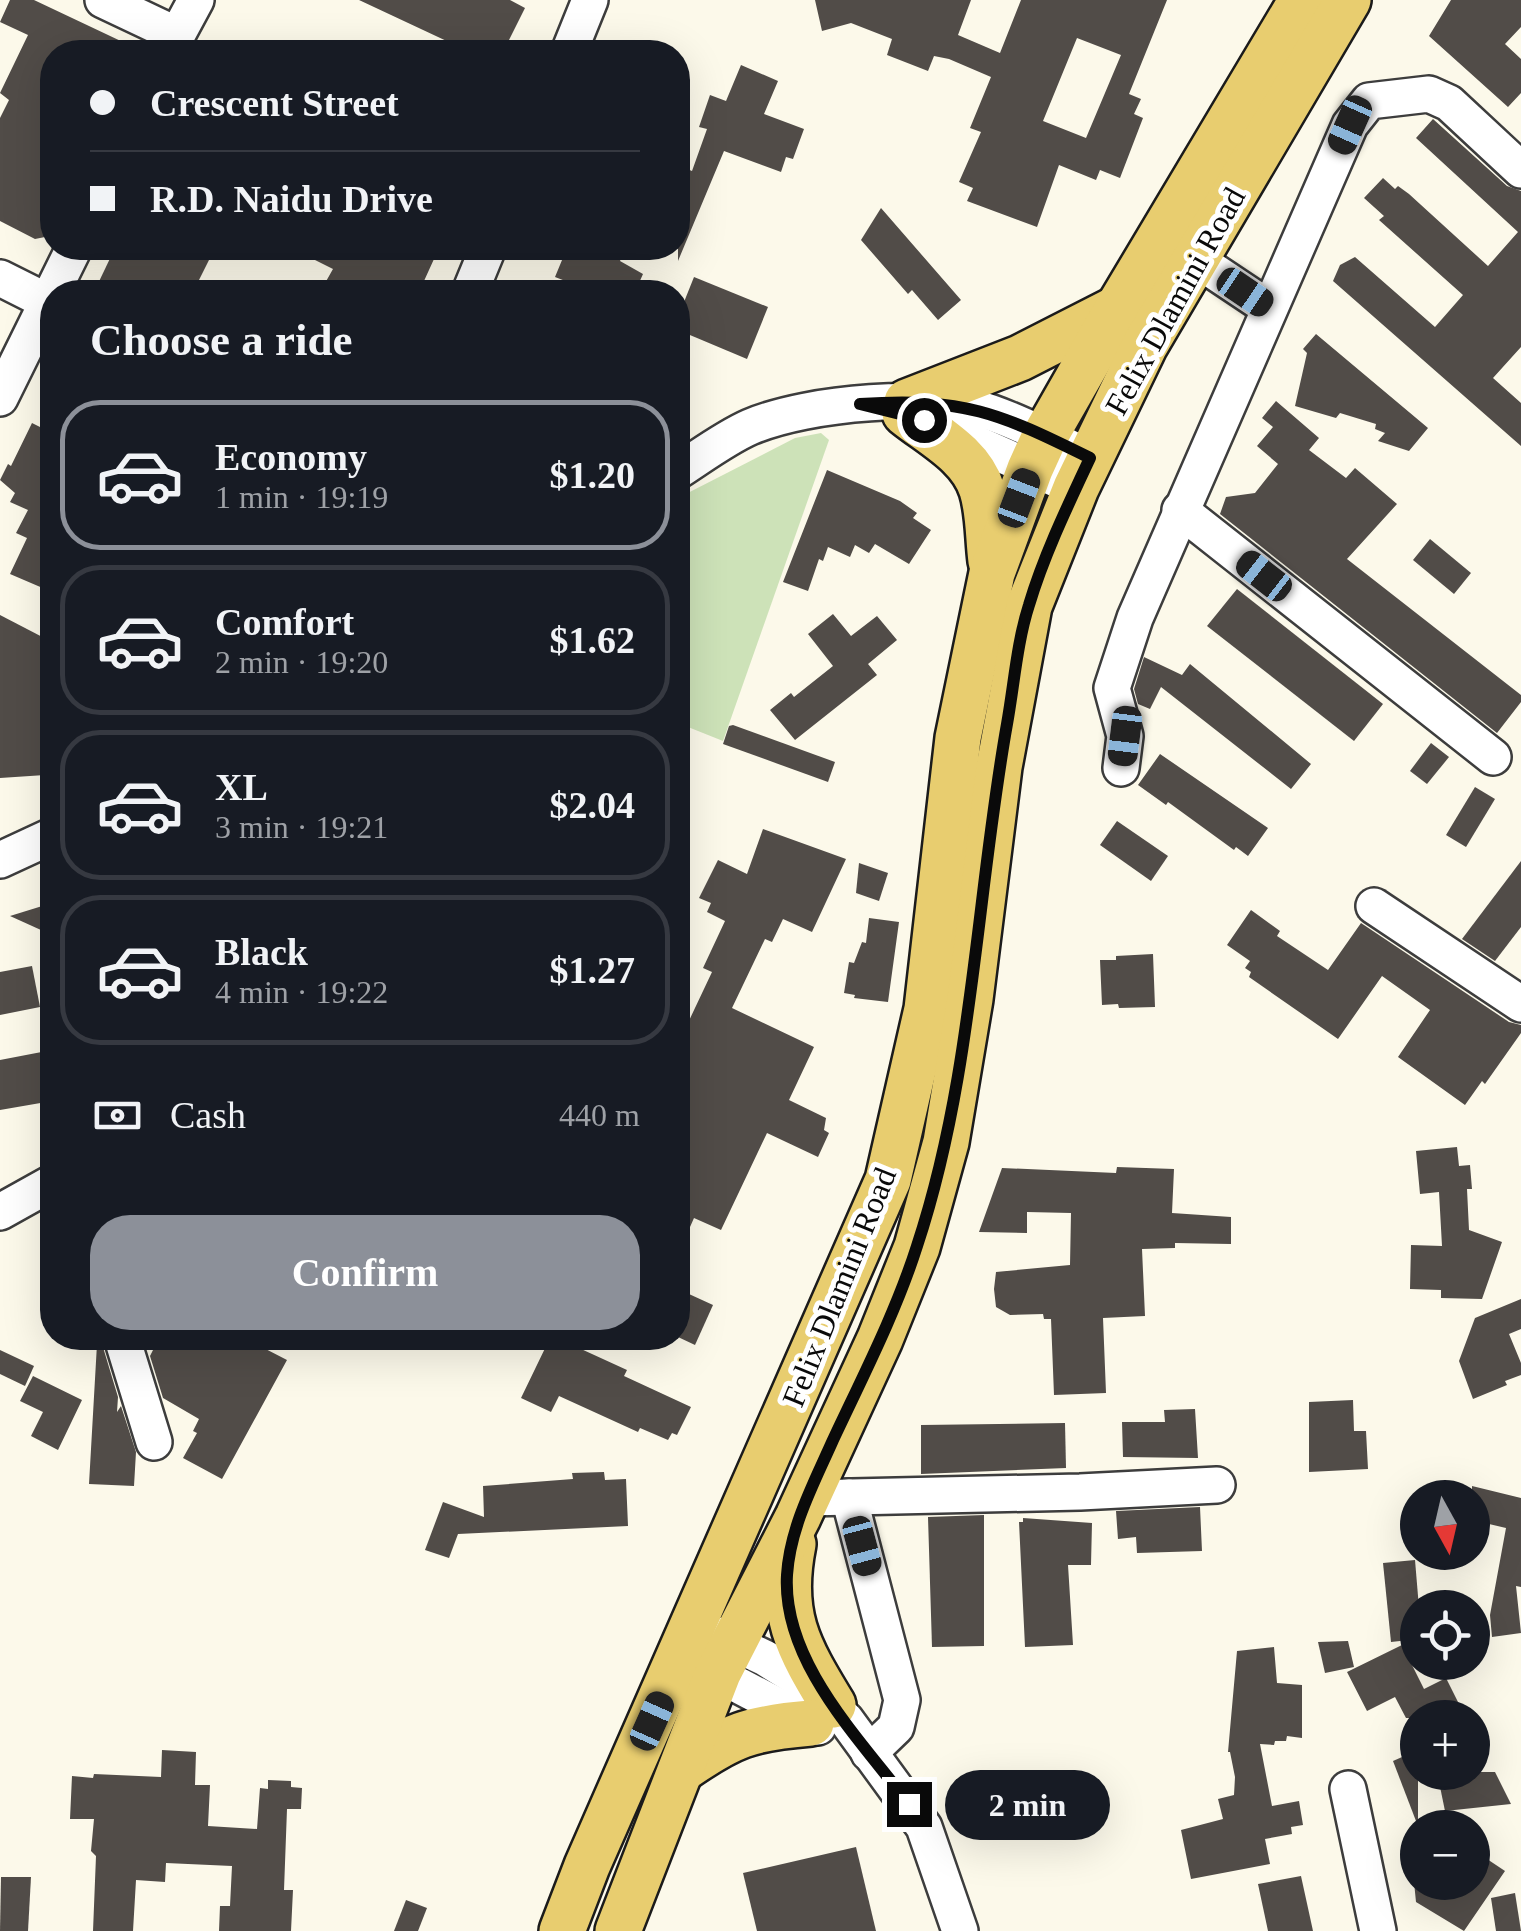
<!DOCTYPE html>
<html lang="en">
<head>
<meta charset="utf-8">
<style>
	body { margin:0; font-family:"Times New Roman",serif; background:#20242c; color:#f1f3f6; height:100vh; display:flex; flex-direction:column; font-size:38px; white-space:nowrap }
	* { box-sizing:border-box; margin:0 }
	p { font-size:32px; color:#9ea1a6 }
	.icon { flex:none; width:55px; height:55px; fill:none; stroke:currentColor; stroke-width:2; stroke-linecap:round; stroke-linejoin:round }
	.map { position:relative; flex:1; overflow:hidden }
	.details { position:absolute; left:40px; top:280px; width:650px; height:1070px; display:flex; flex-direction:column; background:#171b24; border-radius:40px; box-shadow:0 10px 40px #0002 }
	.details>* { flex:none }
	.top-card { position:absolute; left:40px; top:40px; width:650px; height:220px; border-radius:40px; box-shadow:0 10px 40px #0002; display:grid; align-content:center; height:220px; padding:0 50px; background:#171b24 }
	.needle { width:65px; rotate:172deg }
	.buttons { position:absolute; left:1400px; top:1480px; display:grid; gap:20px }
	.buttons a { display:grid; place-items:center; width:90px; height:90px; border-radius:50%; background:#171b24; box-shadow:0 10px 40px #0002; font-size:50px }
	.end { position:absolute; width:45px; height:45px; margin:-22px; border:12px solid #0a0a0a; background:#fff; box-shadow:0 0 0 5px #fff }
	.from { border-radius:50% }
	.bubble { position:absolute; height:70px; border-radius:35px; background:#171b24; box-shadow:0 10px 40px #0002; font-size:32px; font-weight:700; line-height:70px; text-align:center }
	.car { position:absolute; width:30px; height:60px; margin:-30px -15px; border-radius:12px; box-shadow:0 0 8px 2px #0007; background:linear-gradient(#222 24%,#8ab4d8 0 40%,#222 0 76%,#8ab4d8 0 86%,#222 0) }
	.top-card b { display:flex; align-items:center; gap:35px; height:95px; font-size:38px }
	.top-card b+b { border-top:2px solid #363941 }
	.top-card i { width:25px; height:25px; background:#f1f3f6 }
	ul { padding:0; list-style:none }
	li { display:flex; align-items:center; gap:30px; height:150px; margin:0 20px 15px; padding:0 30px; border:5px solid #363941; border-radius:40px }
	li div { flex:1 }
	li b { display:block; font-size:38px }
	li em { font-style:normal; font-weight:700 }
	li.on { border-color:#8c9099 }
	li>.icon { width:90px; height:90px; stroke-width:1.5 }
	h2 { padding:0 50px; font-size:45px; line-height:120px }
	.pay { display:flex; align-items:center; gap:25px; height:110px; padding:0 50px; font-size:38px }
	.pay p { margin-inline-start:auto }
	.primary-button { display:flex; gap:20px; margin-top:auto; padding:20px 50px }
	.primary-button a { flex:1; height:115px; border-radius:40px; background:#8c9099; color:#fff; font-size:40px; font-weight:700; line-height:115px; text-align:center }
	.map>svg:first-child { display:block }
	.green { fill:#cde2b8 }
	.building { fill:#514c48; fill-rule:evenodd }
	.lines { fill:none; stroke-linecap:round; stroke-linejoin:round }
	.minor-casing { stroke:#3d3d3d; stroke-width:40 }
	.major-casing { stroke:#1b1b1b; stroke-width:50 }
	.minor { stroke:#fff; stroke-width:35 }
	.major { stroke:#e8cd6f; stroke-width:45 }
	.route { stroke:#0a0a0a; stroke-width:12 }
	.labels { text-anchor:middle; dominant-baseline:central; stroke-width:10; stroke-linejoin:round; paint-order:stroke }
	.street-label { font-size:32px; fill:#0a0a0a; stroke:#fff }
</style>
</head>
<body>
<div class="map">
<svg width="1521" height="1931" viewBox="0 0 1521 1931">
	<rect width="100%" height="100%" fill="#fcf9ea"/>
	<path class="green" d="M821 433 829 440 723 741 678 723V498L795 438Z"/>
	<g class="building">
		<path d="M10 0H34L144 52H52V224L45 237 35 239 0 221V118L9 100 0 93 28 35 0 22Z"/>
		<path d="M359 0H510L525 8 503 52H449L453 44Z"/>
		<path d="M815 0H971L958 35 1000 53 1021 0H1167L1129 94 1141 99 1134 114 1143 118 1120 178 1100 170 1096 180 1059 165 1037 227 967 201 973 188 959 182 981 132 970 128 991 77 949 59 934 56 928 71 887 55 892 39 851 23 822 31ZM1077 38 1121 55 1086 138 1043 121Z"/>
		<path d="M1451 0H1521V27L1505 44 1521 59V93L1508 107 1429 36Z"/>
		<path d="M741 65 778 81 764 114 804 129 793 159 786 157 781 172 724 151 678 261V165L692 171 707 129 699 127 710 95 726 101Z"/>
		<path d="M1433 119 1507 186 1521 191V347L1493 378 1521 403V446L1333 281 1340 265 1355 257 1435 327 1463 295 1379 220 1384 216 1364 198 1383 178 1395 189 1398 186 1409 194 1488 266 1518 232 1416 138Z"/>
		<path d="M881 208 961 300 938 320 912 290 908 294 861 240Z"/>
		<path d="M115 248H215L193 292H94Z"/>
		<path d="M291 248H439L419 292H320L333 269Z"/>
		<path d="M567 248H626L620 261 643 274 635 292H594L555 277Z"/>
		<path d="M694 277 768 307 747 359 678 330V317Z"/>
		<path d="M1316 334 1428 428 1409 451 1378 441 1385 433 1375 429 1376 424 1340 413 1336 418 1295 406 1307 353 1303 349Z"/>
		<path d="M1276 401 1319 438 1309 450 1346 478 1355 468 1397 504 1347 559 1521 695V702L1497 733 1220 514 1226 497 1255 493 1278 464 1257 446 1273 427 1262 418Z"/>
		<path d="M32 423 52 433V592L10 574 27 538 16 533 28 510 10 502 15 493 0 480 8 464 11 466Z"/>
		<path d="M827 470 900 501 917 513 913 518 931 530 909 564 875 544 869 553 855 545 850 557 828 547 823 561 819 559 808 591 783 582Z"/>
		<path d="M1430 539 1471 573 1454 594 1413 560Z"/>
		<path d="M1237 589 1383 704 1354 741 1207 626Z"/>
		<path d="M833 614 851 636 877 616 897 640 868 664 877 675 795 740 770 710 791 693 794 697 833 666 808 634Z"/>
		<path d="M0 615 52 642V772L45 775 0 778Z"/>
		<path d="M1144 657 1182 675 1190 664 1311 764 1291 789 1161 687 1150 709 1138 704 1134 689Z"/>
		<path d="M733 725 835 762 828 782 723 744 729 726Z"/>
		<path d="M1431 743 1449 757 1427 784 1410 771Z"/>
		<path d="M1160 754 1268 828 1248 856 1236 847 1234 850 1168 802 1166 805 1138 785Z"/>
		<path d="M1475 787 1495 799 1466 847 1446 835Z"/>
		<path d="M1117 821 1168 856 1151 881 1100 845Z"/>
		<path d="M763 829 846 859 812 932 783 919 772 942 765 939 732 1008 814 1047 789 1100 826 1118 824 1130 829 1133 818 1157 767 1133 721 1230 694 1218 678 1254V1044L712 972 703 968 725 921 707 912 711 903 699 898 718 860 747 874Z"/>
		<path d="M1521 861V927L1495 961 1462 939Z"/>
		<path d="M859 863 888 873 879 901 856 893Z"/>
		<path d="M52 903V935L10 916Z"/>
		<path d="M1251 910 1280 931 1277 936 1328 970 1361 923 1509 1022 1521 1025V1033L1485 1084 1482 1081 1465 1105 1398 1057 1430 1010 1382 976 1338 1039 1249 977 1251 972 1245 968 1250 961 1227 945Z"/>
		<path d="M869 918 899 922 888 1002 854 998 855 995 844 993 849 962 854 963 862 942 866 943Z"/>
		<path d="M1153 954 1155 1007 1119 1008 1118 1004 1102 1005 1100 960H1116V956Z"/>
		<path d="M32 966 40 1007 0 1015V972Z"/>
		<path d="M52 1050V1101L0 1110V1060Z"/>
		<path d="M1457 1147 1459 1166 1470 1165 1472 1189H1467L1469 1230 1502 1242 1482 1299 1441 1298V1290L1410 1289 1411 1245 1442 1246 1439 1192 1420 1194 1416 1151Z"/>
		<path d="M1117 1167 1174 1169 1172 1213 1231 1217V1244L1175 1243V1248L1142 1249 1145 1316 1103 1318 1106 1393 1054 1395 1051 1319H1044L1043 1314 1010 1315 996 1307 994 1289 996 1272 1070 1265 1071 1213 1027 1212V1233L979 1232 1002 1168 1116 1173Z"/>
		<path d="M678 1289 713 1305 695 1345 678 1337Z"/>
		<path d="M1521 1299V1329L1509 1334 1521 1363V1375L1505 1381 1507 1385 1473 1399 1459 1361 1475 1318Z"/>
		<path d="M198 1338H244L287 1360 222 1479 183 1458 197 1433 193 1431 199 1419 163 1398 150 1356 155 1346 221 1350Z"/>
		<path d="M550 1338H557L627 1370 624 1376 691 1407 677 1435 672 1433 668 1440 640 1428 638 1432 559 1396 551 1412 521 1398Z"/>
		<path d="M97 1344H102L118 1397 117 1412 121 1406 136 1452 134 1486 89 1484Z"/>
		<path d="M0 1350 34 1366 25 1386 0 1374Z"/>
		<path d="M33 1376 82 1400 58 1450 31 1436 43 1412 20 1401Z"/>
		<path d="M1353 1400 1354 1431H1366L1368 1469 1309 1472V1402Z"/>
		<path d="M1195 1409 1198 1458 1123 1457 1122 1422H1165L1164 1410Z"/>
		<path d="M1065 1423 1066 1468 921 1474V1425Z"/>
		<path d="M604 1472 605 1480 626 1479 628 1526 458 1534 449 1558 425 1550 443 1502 484 1517 483 1486 573 1479 572 1473Z"/>
		<path d="M1472 1486 1521 1498V1587L1516 1586 1521 1633 1492 1637 1490 1615 1506 1528 1472 1520Z"/>
		<path d="M1200 1507 1202 1551 1137 1553 1136 1537 1118 1539 1116 1511Z"/>
		<path d="M984 1515V1646L932 1647 928 1517Z"/>
		<path d="M1023 1518 1092 1523 1091 1565H1068L1073 1645 1025 1647 1019 1522H1023Z"/>
		<path d="M1415 1560 1419 1608 1418 1639 1391 1642 1383 1563Z"/>
		<path d="M1348 1641 1354 1667 1325 1673 1318 1642Z"/>
		<path d="M1402 1645 1424 1689 1446 1678 1459 1704 1433 1718H1406L1395 1697 1367 1711 1347 1672Z"/>
		<path d="M1274 1647 1277 1683 1302 1685V1738L1287 1736 1286 1741H1275L1274 1745 1260 1744 1272 1806 1299 1801 1303 1825 1291 1827 1292 1834 1265 1839 1270 1864 1191 1879 1181 1830 1223 1819 1218 1799 1234 1795 1235 1777 1230 1752H1228L1237 1651Z"/>
		<path d="M162 1750 196 1752 195 1785H210L208 1826 257 1829 260 1788 268 1789V1780L291 1781V1787L302 1788 301 1809H287L284 1890H293L291 1931H219L220 1906H230L232 1866 166 1863 165 1882 136 1880 133 1931H93L96 1856 91 1851 94 1819H70L72 1776 93 1778 94 1774 161 1777Z"/>
		<path d="M1418 1750V1821H1416L1393 1761Z"/>
		<path d="M1437 1772H1495L1511 1804 1445 1811Z"/>
		<path d="M856 1847 876 1931H757L743 1873Z"/>
		<path d="M1472 1849 1505 1871 1464 1931 1416 1902 1414 1882H1472Z"/>
		<path d="M1301 1876 1313 1931H1268L1258 1884Z"/>
		<path d="M1 1877H31L28 1931H0Z"/>
		<path d="M1515 1893 1521 1931H1496L1491 1898Z"/>
		<path d="M406 1900 427 1908 418 1931H394Z"/>
	</g>
	<g class="lines">
		<defs>
			<g id="minor">
				<path d="M103 0 177 35"/>
				<path d="M168 52 196 0"/>
				<path d="M569 52 590 0"/>
				<path d="M1197 260 1269 308"/>
				<path d="M0 278 48 302"/>
				<path d="M470 292 488 248"/>
				<path d="M0 398 74 248"/>
				<path d="M937 426 1076 488"/>
				<path d="M678 471C700 457 725 438 750 427 809 402 931 392 992 413 1026 425 1058 442 1090 458"/>
				<path d="M1180 510 1493 757"/>
				<path d="M1121 768 1125 736 1112 688 1135 618 1350 125 1369 101 1429 94 1449 103 1521 170"/>
				<path d="M0 860 52 836"/>
				<path d="M1374 906 1521 1004"/>
				<path d="M0 1212 52 1183"/>
				<path d="M122 1338 154 1442"/>
				<path d="M849 1497 902 1700 896 1727 869 1753"/>
				<path d="M807 1498 1080 1492 1217 1485"/>
				<path d="M712 1633 765 1658 810 1686 846 1720 924 1827 960 1931"/>
				<path d="M696 1663 818 1727"/>
				<path d="M1348 1789 1378 1931"/>
			</g>
			<g id="major">
				<path d="M907 402 1020 358 1118 308"/>
				<path d="M905 413C932 435 971 454 982 490 989 512 988 538 991 561"/>
				<path d="M793 1544C779 1614 797 1646 833 1705"/>
				<path d="M681 1770C731 1735 749 1728 811 1723"/>
				<path d="M562 1931 587 1866 888 1180 927 1009 958 738 992 573 1030 469 1045 436 1118 308 1302 0"/>
				<path d="M618 1931 718 1673 798 1517 880 1339 917 1247 946 1142 970 999 999 767 1029 606 1076 488 1145 345 1348 0"/>
			</g>
		</defs>
		<use href="#minor" class="minor-casing"/>
		<use href="#major" class="major-casing"/>
		<use href="#minor" class="minor"/>
		<use href="#major" class="major"/>
	</g>
	<g class="lines">
		<path class="route" d="M909 1804C860 1739 782 1662 787 1575 790 1527 814 1483 833 1440 863 1376 896 1312 917 1246 973 1077 976 897 1007 724 1014 685 1017 642 1029 605 1044 555 1068 505 1090 458 999 413 963 397 860 404L924 420"/>
	</g>
	<g class="labels">
		<g class="street-label">
			<text transform="translate(1175 301) rotate(-61)">Felix Dlamini Road</text>
			<text transform="translate(839 1287) rotate(-68)">Felix Dlamini Road</text>
		</g>
	</g>
</svg>
<div class="buttons">
<a><svg class="needle" viewBox="-14 -14 28 28"><path d="M0-13l5 13h-10z" fill="#e53935"/><path d="M0 13l5-13h-10z" fill="#9ea1a6"/></svg></a>
<a><svg class="icon" aria-label="locate" viewBox="0 0 24 24"><circle cx="12" cy="12" r="6"/><path d="M12 2v4M12 18v4M2 12h4M18 12h4"/></svg></a>
<a>+</a>
<a>−</a>
</div>
<i class="end from" style="left:924px;top:420px"></i>
<i class="end" style="left:909px;top:1804px"></i>
<div class="bubble" style="left:945px;top:1770px;width:165px">2 min</div>
<i class="car" style="left:1350px;top:125px;rotate:204deg"></i>
<i class="car" style="left:1245px;top:292px;rotate:124deg"></i>
<i class="car" style="left:1019px;top:498px;rotate:21deg"></i>
<i class="car" style="left:1264px;top:576px;rotate:308deg"></i>
<i class="car" style="left:1125px;top:736px;rotate:187deg"></i>
<i class="car" style="left:862px;top:1546px;rotate:165deg"></i>
<i class="car" style="left:652px;top:1721px;rotate:24deg"></i>
<div class="top-card">
<b><i class="from"></i>Crescent Street</b>
<b><i></i>R.D. Naidu Drive</b>
</div>
<section class="details">
<h2>Choose a ride</h2>
<ul>
<li class="on"><svg class="icon" aria-label="car" viewBox="0 0 24 24"><path d="M5 17H2v-5l4-1 3-4h7l3 4 3 1v5h-3M9 17h6M6 11h13"/><circle cx="7" cy="17" r="2"/><circle cx="17" cy="17" r="2"/></svg><div><b>Economy</b><p>1 min · 19:19</p></div><em>$1.20</em></li>
<li><svg class="icon" aria-label="car" viewBox="0 0 24 24"><path d="M5 17H2v-5l4-1 3-4h7l3 4 3 1v5h-3M9 17h6M6 11h13"/><circle cx="7" cy="17" r="2"/><circle cx="17" cy="17" r="2"/></svg><div><b>Comfort</b><p>2 min · 19:20</p></div><em>$1.62</em></li>
<li><svg class="icon" aria-label="car" viewBox="0 0 24 24"><path d="M5 17H2v-5l4-1 3-4h7l3 4 3 1v5h-3M9 17h6M6 11h13"/><circle cx="7" cy="17" r="2"/><circle cx="17" cy="17" r="2"/></svg><div><b>XL</b><p>3 min · 19:21</p></div><em>$2.04</em></li>
<li><svg class="icon" aria-label="car" viewBox="0 0 24 24"><path d="M5 17H2v-5l4-1 3-4h7l3 4 3 1v5h-3M9 17h6M6 11h13"/><circle cx="7" cy="17" r="2"/><circle cx="17" cy="17" r="2"/></svg><div><b>Black</b><p>4 min · 19:22</p></div><em>$1.27</em></li>
</ul>
<div class="pay"><svg class="icon" aria-label="cash" viewBox="0 0 24 24"><path d="M3 7h18v10H3z"/><circle cx="12" cy="12" r="2"/></svg>Cash<p>440 m</p></div>
<div class="primary-button"><a>Confirm</a></div>
</section>
</div>
</body>
</html>
